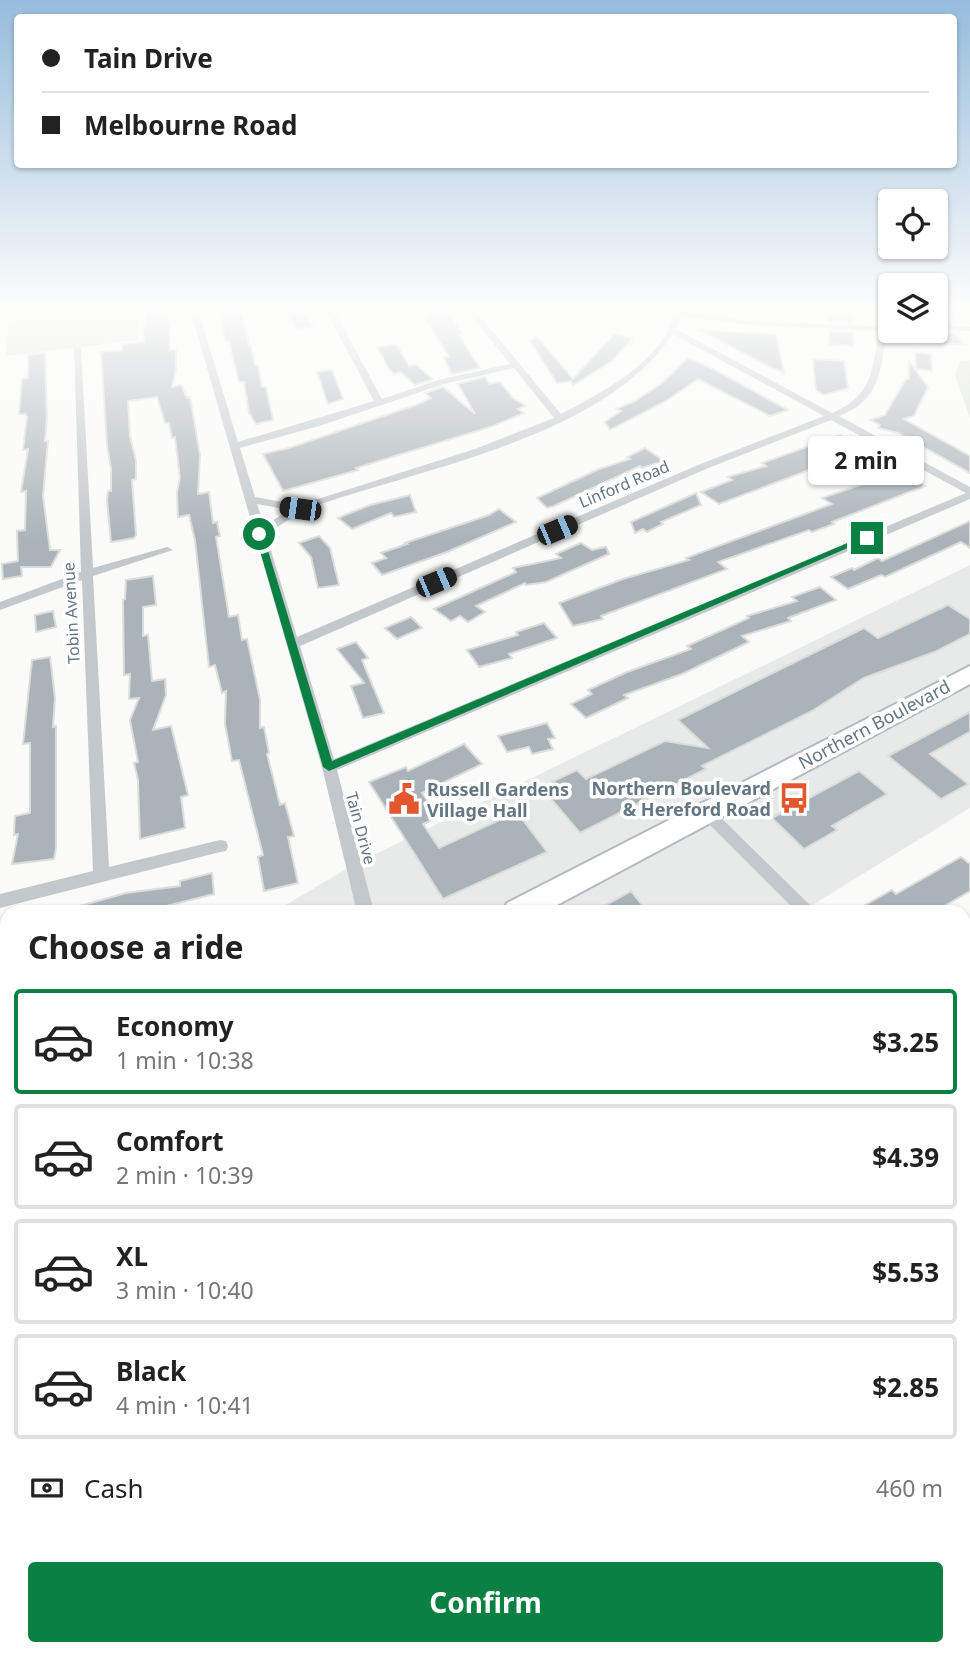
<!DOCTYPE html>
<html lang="en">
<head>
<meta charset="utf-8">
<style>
	body { margin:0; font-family:"Noto Sans",sans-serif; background:#f6f6f6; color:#222; height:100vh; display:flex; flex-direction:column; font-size:26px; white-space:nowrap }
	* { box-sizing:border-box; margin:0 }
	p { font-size:23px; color:#767676 }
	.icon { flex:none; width:38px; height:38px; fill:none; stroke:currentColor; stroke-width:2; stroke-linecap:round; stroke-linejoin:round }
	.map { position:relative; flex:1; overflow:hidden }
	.details { position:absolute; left:0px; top:905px; width:971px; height:751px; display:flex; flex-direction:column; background:#fff; border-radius:21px 21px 0 0; box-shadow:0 2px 5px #0004 }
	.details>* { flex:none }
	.hud { position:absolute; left:14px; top:14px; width:943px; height:154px; border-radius:7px; box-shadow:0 2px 5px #0004; display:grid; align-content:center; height:154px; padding:0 28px; background:#fff }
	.controls { position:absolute; left:878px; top:189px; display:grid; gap:14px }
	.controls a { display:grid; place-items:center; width:70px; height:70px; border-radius:7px; background:#fff; box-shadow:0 2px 5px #0004; font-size:35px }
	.end { position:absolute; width:32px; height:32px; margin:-16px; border:9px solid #0b8043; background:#fff; box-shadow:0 0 0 4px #fff }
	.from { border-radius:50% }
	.bubble { position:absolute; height:49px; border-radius:7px; background:#fff; box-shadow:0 2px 5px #0004; font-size:23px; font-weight:700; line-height:49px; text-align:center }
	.car { position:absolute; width:21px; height:42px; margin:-21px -10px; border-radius:9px; box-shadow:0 0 5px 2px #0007; background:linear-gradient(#222 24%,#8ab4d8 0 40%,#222 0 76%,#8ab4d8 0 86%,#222 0) }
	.hud b { display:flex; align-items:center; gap:24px; height:66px; font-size:26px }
	.hud b+b { border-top:2px solid #e0e0e0 }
	.hud i { width:18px; height:18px; background:#222 }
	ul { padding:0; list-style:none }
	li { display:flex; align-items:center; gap:21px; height:105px; margin:0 14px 10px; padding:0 14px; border:4px solid #e0e0e0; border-radius:7px }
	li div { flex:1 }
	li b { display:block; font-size:26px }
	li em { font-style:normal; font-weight:700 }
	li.current { border-color:#0b8043 }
	li>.icon { width:63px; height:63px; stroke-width:1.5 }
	h2 { padding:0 28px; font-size:32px; line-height:84px }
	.pay { display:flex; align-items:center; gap:18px; height:77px; padding:0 28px; font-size:26px }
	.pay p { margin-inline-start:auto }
	.cta { display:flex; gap:14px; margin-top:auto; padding:14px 28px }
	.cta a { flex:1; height:80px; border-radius:7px; background:#0b8043; color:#fff; font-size:28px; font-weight:700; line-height:80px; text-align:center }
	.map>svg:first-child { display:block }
	.built { fill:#e8e9e9 }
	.green { fill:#dadfd7 }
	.building { fill:#aab3b9; stroke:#dcdcda; stroke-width:2 }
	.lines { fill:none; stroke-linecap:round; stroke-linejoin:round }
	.primary-casing { stroke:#b5babe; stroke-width:4 }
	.minor { fill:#c3c8cc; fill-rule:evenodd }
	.primary { fill:#fff; fill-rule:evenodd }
	.route { fill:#0b8043 }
	.labels { text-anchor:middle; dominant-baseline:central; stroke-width:7; stroke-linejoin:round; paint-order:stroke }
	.far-street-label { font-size:16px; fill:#657683; stroke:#fff }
	.street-label { font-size:18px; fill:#657683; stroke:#fff }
	.poi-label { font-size:18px; font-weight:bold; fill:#657683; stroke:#fff; text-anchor:end }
</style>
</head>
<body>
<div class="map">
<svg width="970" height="1654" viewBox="0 0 970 1654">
	<rect width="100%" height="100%" fill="#fafaf8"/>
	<g class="built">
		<path d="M970 565V808L801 912H274L353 865Z"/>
		<path d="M7 1060V1411L0 1395V1062Z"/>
	</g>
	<g class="green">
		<path d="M0 309H136L138 340 6 356 9 320 0 321Z"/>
		<path d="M970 360V418L955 375 960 361Z"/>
	</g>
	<g class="building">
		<path d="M144 309H166L170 325V350H176V368L172 387 181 385 187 398 190 397 200 455 198 494 209 492 213 523 217 522 220 536 216 537 229 617 238 615 242 640 247 639 260 700V728L264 727 269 753 267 754 280 805 285 803 294 836 288 837 298 883 264 891 258 857 263 855 239 760 232 761 225 724 226 691 222 693 215 665 209 667 195 540 189 515 178 517 177 492 180 478 175 437 172 438 169 423H165L157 397 128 401 130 436 136 461V479L132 480 136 535 134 538 111 542 107 500 108 491H111V468L107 446 101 352 122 350V344L144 342 143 328 147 327Z"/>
		<path d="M219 309H241L249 345H251L255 365H258L262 387H266L273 420 256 424 249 413 244 382H239L229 341H225Z"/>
		<path d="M284 309H302L313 327 296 329Z"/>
		<path d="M445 310 463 334 459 335 480 368 452 374 443 357H449L422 313Z"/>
		<path d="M827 313H850L852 323 828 322Z"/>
		<path d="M700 330 776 334 784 373 770 367Z"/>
		<path d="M829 331 853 332 854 346 829 344Z"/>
		<path d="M936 333H954L964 344H936Z"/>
		<path d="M614 334 633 338 612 361 573 385 571 381 557 383 530 341 537 336 573 379Z"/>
		<path d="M396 344 409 366 415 364 433 379 415 385 401 372 394 374 388 368 377 347Z"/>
		<path d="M915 352 931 354 932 371 916 369Z"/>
		<path d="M45 353 47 418 45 441H48L43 496 50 550H60L51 567H21L22 576 3 579 2 564 18 561 17 531 25 530 26 491 21 492 28 449 23 450 27 417 25 414H19L22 379 28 378V355Z"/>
		<path d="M688 358 715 370 788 410 770 416 698 379 666 401 610 430 605 422 621 411 616 409 635 401 661 384Z"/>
		<path d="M813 359 844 361 848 388 824 395 816 390Z"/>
		<path d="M909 361 928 387 914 416 904 419 970 456V473L898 433 878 428 880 425 870 420 885 415 906 379H909Z"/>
		<path d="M332 370 343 399 328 404 317 372Z"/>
		<path d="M485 377 489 384 500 382 513 398 526 406 518 409 524 413 490 427 356 468 358 470 283 491 263 454 289 448 416 405 431 398 425 393 443 387 475 414 458 384Z"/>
		<path d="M840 435 859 448 804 472 719 504 701 492 732 480 728 477 766 466 762 463Z"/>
		<path d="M645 448 664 461 642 468 640 466 554 506 547 508 537 498 599 469 630 459 627 457Z"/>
		<path d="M901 471 925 486 832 522 834 524 812 532 809 530 718 562 727 569 601 616 603 619 573 626 559 603 623 579 689 560 686 558 832 504 822 498Z"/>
		<path d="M696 493 701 505 661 522 663 524 647 532 643 529 635 533 631 522Z"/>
		<path d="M410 495 416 512 394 517 391 513 352 529 338 518 370 505Z"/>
		<path d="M499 509 516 522 447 552 382 575 372 563 386 558 381 553 407 544 405 543 489 515Z"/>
		<path d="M970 521V548L961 542 885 577 881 575 848 589 831 577 852 568 854 570 878 558 882 561Z"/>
		<path d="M319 536 330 548 339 585 318 588 311 557 299 543Z"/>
		<path d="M581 543 592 550 606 547 609 554 546 582 526 585 525 583 476 606 485 612 468 622 460 616 451 621 434 609 516 572 513 568 561 558 556 554Z"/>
		<path d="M153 576 156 605 143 607V636L148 635 152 681 165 679 166 695 153 730 171 726 188 795 181 797 185 828 140 839 138 780 134 763 138 762 130 720 139 698 129 699 130 674 124 675 123 600 125 599 126 580Z"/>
		<path d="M820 587 836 600 788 618 791 621 742 636 749 642 682 674 624 695 628 698 586 718 571 704 592 694 588 690 627 672 691 649 687 646 749 618 747 616 797 601 792 597Z"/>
		<path d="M948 605 970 619V634L937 651 864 678 812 711 702 766 706 769 580 833 541 787 577 770 586 779 665 741 708 748 678 720 864 628 878 638Z"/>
		<path d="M53 611 56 627 36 632 35 615Z"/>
		<path d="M411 617 422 628 397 639 385 628Z"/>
		<path d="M544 623 557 638 509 654 512 658 479 667 467 650 518 635 516 632Z"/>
		<path d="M356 642 368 658 362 660 384 713 363 718 351 686 364 683 337 649Z"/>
		<path d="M50 657 55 698 53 727 56 726V848L54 859 12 864 18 834 14 835 15 816 30 813V743L23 744 32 660Z"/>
		<path d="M970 712V732L930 754 968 784 941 799 888 756Z"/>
		<path d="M547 723 555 738 548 739 553 749 532 754 529 747 507 752 498 736Z"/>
		<path d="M464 744 482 764 422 793 439 817 423 824 439 848 517 812 547 852 443 899 369 782 406 767 408 771Z"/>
		<path d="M859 771 887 794 832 826 837 830 804 849 772 818Z"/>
		<path d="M961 857 970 864V891L934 912H853L892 890 896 894Z"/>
		<path d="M212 873 214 894 158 908V911L81 912 80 906 126 893 180 886V881Z"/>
		<path d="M631 891 648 912H593Z"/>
	</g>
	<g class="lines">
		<defs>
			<g id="primary">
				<path d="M970 666V684L544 912H503L507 903Z"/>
				<path d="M7 1197V1234L0 1237V1200Z"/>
			</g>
		</defs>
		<use href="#primary" class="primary-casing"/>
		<g class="minor">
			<path d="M190 309H198L238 442 374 401 325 309H333L382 399 438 380 510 364 466 309H474L561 414C599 394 663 362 673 315L644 309H681L749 321 891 327V331H894H887C880 371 881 400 839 416L970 487V499L337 770 374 912H357L322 767ZM680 316 749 325 879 331C872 370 873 396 832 413L676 329ZM673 334 824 416 698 465 297 637 266 534 293 517 318 505C428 467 605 436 673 334ZM514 368 554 418 475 449 299 505 255 497 240 448 319 426 444 384ZM831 420 966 493 334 759 300 646 706 469ZM257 504 289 510 264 526Z"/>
			<path d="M936 326 970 327V331L936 330Z"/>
			<path d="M74 346 81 348 93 568 167 547 173 550 93 576 109 867 220 840 226 841 228 846 226 851 220 852 0 908V894L93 871 82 580 0 610V602L81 572Z"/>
			<path d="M706 806 711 808 817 912H797L701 816 698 812 701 808Z"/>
			<path d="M970 957V975L964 977V959Z"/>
			<path d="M964 1054 970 1056V1077L964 1075Z"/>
			<path d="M964 1466 970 1469V1503L964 1501Z"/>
			<path d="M385 1648H414L416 1654H387Z"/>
			<path d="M468 1648H499L497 1654H466Z"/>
		</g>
		<use href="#primary" class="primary"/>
	</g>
	<linearGradient id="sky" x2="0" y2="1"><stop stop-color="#96bcdc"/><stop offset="0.57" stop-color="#fdfdfc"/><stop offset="1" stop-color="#fdfdfc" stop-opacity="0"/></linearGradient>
	<rect width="970" height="541" fill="url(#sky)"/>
	<path class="route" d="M259 531 263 534 332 761 864 536 871 538 329 771 323 767 255 534Z"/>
	<defs>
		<symbol id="bus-bare" viewBox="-9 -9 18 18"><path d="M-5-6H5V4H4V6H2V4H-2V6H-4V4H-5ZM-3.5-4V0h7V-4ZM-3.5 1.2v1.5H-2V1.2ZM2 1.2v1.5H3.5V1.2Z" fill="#e4572e" stroke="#fff" stroke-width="2.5" paint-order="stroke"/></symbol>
		<symbol id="civic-bare" viewBox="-9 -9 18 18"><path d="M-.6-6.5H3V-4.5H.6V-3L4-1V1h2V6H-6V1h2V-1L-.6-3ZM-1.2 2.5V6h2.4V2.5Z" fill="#e4572e" stroke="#fff" stroke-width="2.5" paint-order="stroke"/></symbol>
	</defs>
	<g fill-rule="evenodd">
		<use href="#bus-bare" x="772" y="776" width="44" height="44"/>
		<use href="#civic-bare" x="382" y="777" width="44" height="44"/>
	</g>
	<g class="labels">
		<g class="far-street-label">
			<text transform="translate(624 484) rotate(-23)">Linford Road</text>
			<text transform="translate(71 613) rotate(-93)">Tobin Avenue</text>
			<text transform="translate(361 828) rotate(75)">Tain Drive</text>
		</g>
		<g class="street-label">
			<text transform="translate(874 724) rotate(-28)">Northern Boulevard</text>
		</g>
		<g class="poi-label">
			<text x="771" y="788">Northern Boulevard<tspan x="771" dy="21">&amp; Hereford Road</tspan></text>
			<text x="427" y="789" text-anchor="start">Russell Gardens<tspan x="427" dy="21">Village Hall</tspan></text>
		</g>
	</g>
</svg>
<div class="controls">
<a><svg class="icon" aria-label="locate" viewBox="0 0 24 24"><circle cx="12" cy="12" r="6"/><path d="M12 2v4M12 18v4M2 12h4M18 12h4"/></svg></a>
<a><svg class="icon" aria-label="layers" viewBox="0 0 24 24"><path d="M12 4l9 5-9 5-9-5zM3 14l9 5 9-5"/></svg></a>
</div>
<i class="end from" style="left:259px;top:534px"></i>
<i class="end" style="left:867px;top:538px"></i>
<div class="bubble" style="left:808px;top:436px;width:116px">2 min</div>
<i class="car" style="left:300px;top:509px;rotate:278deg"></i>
<i class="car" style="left:557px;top:530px;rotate:67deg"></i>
<i class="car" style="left:436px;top:582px;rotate:67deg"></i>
<div class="hud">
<b><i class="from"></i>Tain Drive</b>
<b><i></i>Melbourne Road</b>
</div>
<section class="details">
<h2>Choose a ride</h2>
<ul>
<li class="current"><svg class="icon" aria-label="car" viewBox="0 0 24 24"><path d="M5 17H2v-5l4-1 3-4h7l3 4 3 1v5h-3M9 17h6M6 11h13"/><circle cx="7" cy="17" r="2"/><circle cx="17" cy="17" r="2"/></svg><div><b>Economy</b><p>1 min · 10:38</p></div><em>$3.25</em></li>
<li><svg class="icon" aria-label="car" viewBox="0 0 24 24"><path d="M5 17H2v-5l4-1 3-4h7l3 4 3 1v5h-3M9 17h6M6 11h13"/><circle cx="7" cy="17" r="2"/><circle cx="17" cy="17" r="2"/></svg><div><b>Comfort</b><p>2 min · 10:39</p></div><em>$4.39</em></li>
<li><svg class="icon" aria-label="car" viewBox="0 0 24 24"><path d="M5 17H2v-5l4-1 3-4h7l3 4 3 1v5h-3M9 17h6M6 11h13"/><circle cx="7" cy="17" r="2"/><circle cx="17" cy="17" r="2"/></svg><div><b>XL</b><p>3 min · 10:40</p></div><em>$5.53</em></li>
<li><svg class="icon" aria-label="car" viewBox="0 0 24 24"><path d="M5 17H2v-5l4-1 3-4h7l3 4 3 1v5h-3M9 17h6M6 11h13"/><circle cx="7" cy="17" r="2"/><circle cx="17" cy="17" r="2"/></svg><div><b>Black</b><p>4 min · 10:41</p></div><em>$2.85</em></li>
</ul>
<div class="pay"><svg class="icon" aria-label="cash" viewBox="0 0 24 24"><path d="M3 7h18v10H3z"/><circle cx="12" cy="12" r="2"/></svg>Cash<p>460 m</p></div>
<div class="cta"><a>Confirm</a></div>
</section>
</div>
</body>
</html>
